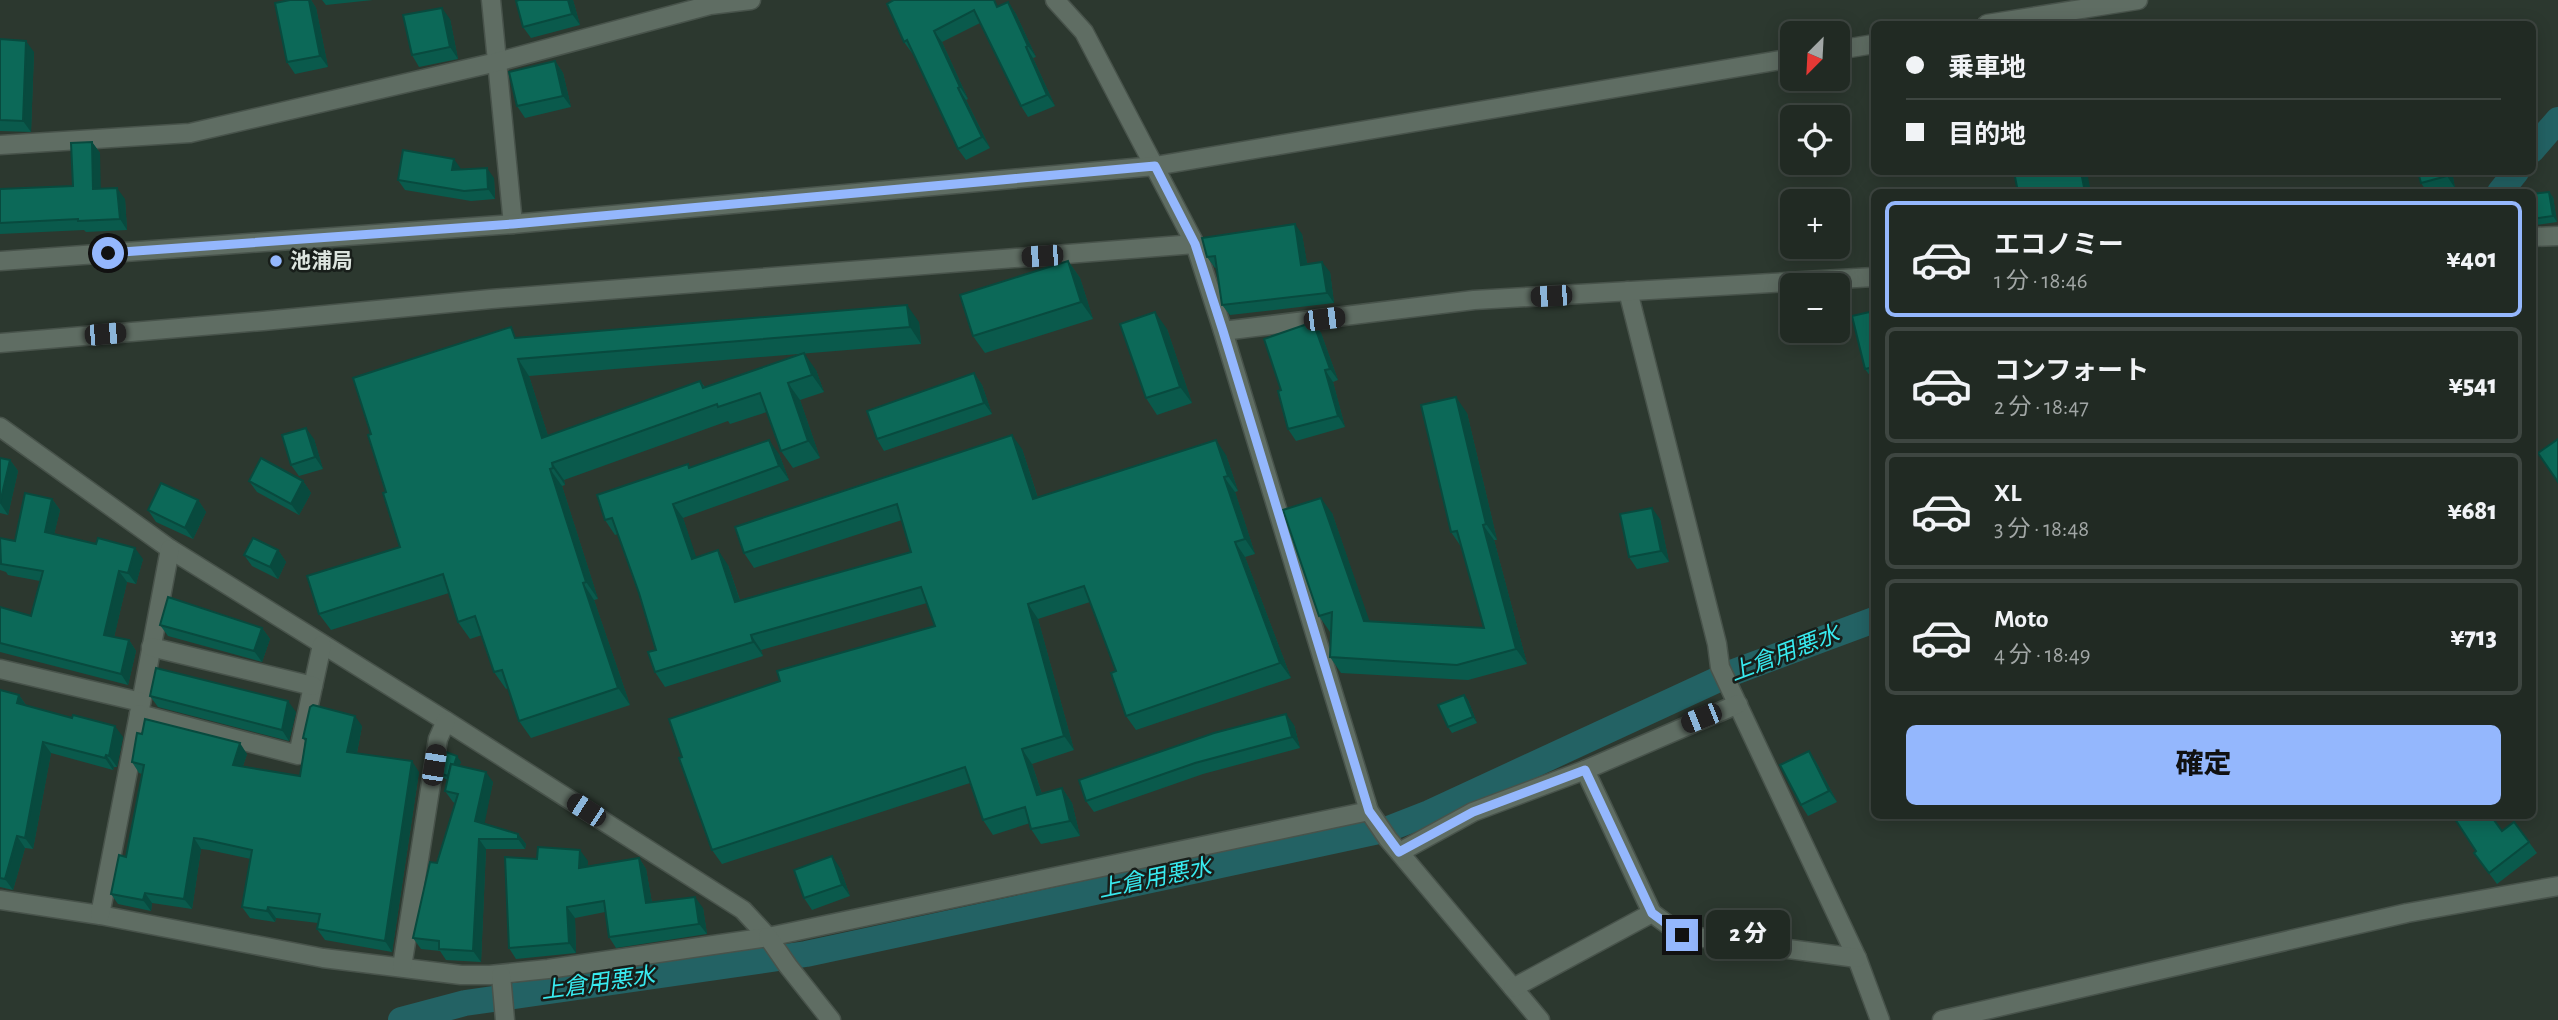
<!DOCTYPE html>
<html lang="ja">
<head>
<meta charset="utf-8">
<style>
	body { margin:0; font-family:"Alegreya Sans","Noto Sans JP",sans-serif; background:#29322b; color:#f1f3f6; height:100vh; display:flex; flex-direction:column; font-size:26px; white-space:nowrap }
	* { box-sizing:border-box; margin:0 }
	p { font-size:23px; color:#a2a7a6 }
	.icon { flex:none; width:38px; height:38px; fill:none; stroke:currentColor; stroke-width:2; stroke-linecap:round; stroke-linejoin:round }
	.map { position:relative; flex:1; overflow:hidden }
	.side { position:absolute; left:1871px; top:189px; width:665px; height:630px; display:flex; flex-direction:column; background:#212a23; border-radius:10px; box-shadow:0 4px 18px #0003,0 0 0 2px #3e4641 }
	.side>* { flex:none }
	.top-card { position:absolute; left:1871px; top:21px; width:665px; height:154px; border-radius:10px; box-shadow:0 4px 18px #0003,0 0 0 2px #3e4641; display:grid; align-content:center; height:154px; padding:0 35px; background:#212a23 }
	.needle { width:46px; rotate:204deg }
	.controls { position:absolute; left:1780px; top:21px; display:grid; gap:14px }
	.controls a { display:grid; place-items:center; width:70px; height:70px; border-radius:10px; background:#212a23; box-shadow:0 4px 18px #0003,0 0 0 2px #3e4641; font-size:35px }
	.end { position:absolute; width:32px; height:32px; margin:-16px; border:9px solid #94b7fd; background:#111; box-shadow:0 0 0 4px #111 }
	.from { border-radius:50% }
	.bubble { position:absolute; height:49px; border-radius:10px; background:#212a23; box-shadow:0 4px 18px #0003,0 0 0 2px #3e4641; font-size:23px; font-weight:800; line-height:49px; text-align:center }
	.car { position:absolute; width:21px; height:42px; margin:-21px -10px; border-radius:9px; box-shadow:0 0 5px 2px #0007; background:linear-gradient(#222 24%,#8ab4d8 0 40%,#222 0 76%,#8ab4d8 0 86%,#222 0) }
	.top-card b { display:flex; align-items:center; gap:24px; height:66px; font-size:26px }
	.top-card b+b { border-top:2px solid #3e4641 }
	.top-card i { width:18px; height:18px; background:#f1f3f6 }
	ul { padding:12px 0 0; list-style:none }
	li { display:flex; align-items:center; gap:21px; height:116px; margin:0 14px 10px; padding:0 21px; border:4px solid #3e4641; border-radius:10px }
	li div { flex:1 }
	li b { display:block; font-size:26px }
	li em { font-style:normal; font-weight:800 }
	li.on { border-color:#94b7fd }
	li>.icon { width:63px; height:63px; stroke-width:1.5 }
	.cta { display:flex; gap:14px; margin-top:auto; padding:14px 35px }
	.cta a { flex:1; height:80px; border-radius:10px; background:#94b7fd; color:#111; font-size:28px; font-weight:800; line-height:80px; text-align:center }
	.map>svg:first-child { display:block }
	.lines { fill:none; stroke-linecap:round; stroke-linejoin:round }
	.canal { stroke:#236264; stroke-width:26 }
	.minor-casing { stroke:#48534b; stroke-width:21 }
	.tertiary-casing { stroke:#48534b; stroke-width:21 }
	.minor { stroke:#5f6d63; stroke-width:18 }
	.tertiary { stroke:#5f6d63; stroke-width:18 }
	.wall { fill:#0a5a4c }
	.shaded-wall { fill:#084a3e }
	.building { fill:#0c6958; stroke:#084a3e; stroke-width:2 }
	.route { stroke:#94b7fd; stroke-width:9 }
	.poi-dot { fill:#94b7fd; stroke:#181e1a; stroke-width:2.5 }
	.labels { text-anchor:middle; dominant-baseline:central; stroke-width:5; stroke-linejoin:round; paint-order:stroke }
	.poi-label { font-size:21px; font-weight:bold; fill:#dde5df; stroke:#181e1a; text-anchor:start }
	.water-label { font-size:23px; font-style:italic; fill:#38eaef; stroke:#181e1a }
</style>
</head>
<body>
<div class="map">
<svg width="2558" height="1020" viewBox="0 0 2558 1020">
	<rect width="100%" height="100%" fill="#2c382f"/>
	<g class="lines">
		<g class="canal">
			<path d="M2532 150 2558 120"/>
			<path d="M2500 192 2516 172"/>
			<path d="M401 1020 465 1003 806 954 1388 829 1429 813 1734 672 1874 620"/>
		</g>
		<defs>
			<g id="minor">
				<path d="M491 0 513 224"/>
				<path d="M1055 0 1084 32 1195 244 1223 331 1369 811 1388 839 1540 1020"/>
				<path d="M0 145 190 133 497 62 710 5 751 0"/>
				<path d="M2532 237 2558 236"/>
				<path d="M1628 291 1717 644 1720 667 1857 958 1880 1020"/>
				<path d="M1223 331 1474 300 1874 277"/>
				<path d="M0 343 263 321 491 299 1195 244"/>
				<path d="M0 427 170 549 446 721 743 910 768 937"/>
				<path d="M170 549 139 714 298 755 322 645"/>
				<path d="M151 647 313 686"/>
				<path d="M0 669 141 702"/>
				<path d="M1585 770 1652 913"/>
				<path d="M1400 852 1473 812 1585 770 1738 704"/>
				<path d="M0 900 100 915 323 958 461 975H490L548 969 768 937 1369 811"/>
				<path d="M100 915 139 714"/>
				<path d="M402 967 438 739 446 721"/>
				<path d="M501 975 505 1020"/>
				<path d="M1513 988 1652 913 1682 935 1857 958"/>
				<path d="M1942 1020 2407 913 2558 886"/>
			</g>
			<g id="tertiary">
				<path d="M1987 24 2138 0"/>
				<path d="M1838 50 1874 44"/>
				<path d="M0 261 513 224 1155 166 1792 58"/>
				<path d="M768 937 788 966 831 1020"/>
			</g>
		</defs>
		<use href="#minor" class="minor-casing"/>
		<use href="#tertiary" class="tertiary-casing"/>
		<use href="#minor" class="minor"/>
		<use href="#tertiary" class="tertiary"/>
	</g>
	<g class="wall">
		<path d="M290 0H311L316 8 328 67 295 74 287 62Z"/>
		<path d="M322 0H373L326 5Z"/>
		<path d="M519 0H573L580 25 531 38 523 27Z"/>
		<path d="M1008 2 1016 14 1036 57 1033 58 1055 106 1028 117 1021 106 980 23 942 42 968 99 966 100 990 148 966 160 958 149 913 53H912L904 42 887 4 999 6Z"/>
		<path d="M450 19 458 59 419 67 412 55Z"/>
		<path d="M0 39 34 52 31 132 0 131Z"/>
		<path d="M555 61 563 73 571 107 525 118 517 106Z"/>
		<path d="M92 142 100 153V189L125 199 127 230 86 232 84 230 0 234V189L73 186Z"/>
		<path d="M461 169 460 170 494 178 495 199 471 201 405 190 398 180Z"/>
		<path d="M2452 172 2455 188 2435 192H2427L2421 183Z"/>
		<path d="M2532 194 2553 197 2557 222 2536 225 2532 220Z"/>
		<path d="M1302 234 1307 264 1330 272 1334 303 1230 315 1222 305 1217 267 1215 268 1207 257Z"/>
		<path d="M1068 261 1080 278 1093 319 985 353 973 336Z"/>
		<path d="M1874 311V380H1873L1865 369Z"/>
		<path d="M919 322 921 344 529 376 548 436 700 381 705 387 816 370 824 392 800 400 820 458 793 468 781 451 767 412 730 424 728 421 564 480 565 485 562 486 598 599 594 600 630 705 531 738 519 721 508 688 506 689 494 672 482 635 470 639 458 622 449 593 331 630 319 614 400 547 371 434 518 337Z"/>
		<path d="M1313 322 1321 333 1338 380 1333 382 1345 427 1296 441 1288 429 1281 390Z"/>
		<path d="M1167 329 1192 403 1157 415 1146 398Z"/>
		<path d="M974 373 982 385 992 414 884 451 877 439Z"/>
		<path d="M1467 413 1497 540H1494L1527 664 1468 680 1341 673 1330 657 1331 632H1330L1319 616 1332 513 1369 621 1484 628 1462 548 1451 532Z"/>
		<path d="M314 439 323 469 299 476 291 465Z"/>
		<path d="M1022 449 1038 498 1226 455 1238 491 1235 492 1255 554 1245 557 1291 678 1136 730 1126 716 1116 671 1090 602 1038 619 1074 750 1032 764 1042 794 1062 788 1072 803 1080 836 1041 844 1031 829 1030 823 993 835 983 820 970 783 722 864 712 850 682 757 780 681 935 626 927 603 761 650 763 656 665 687 655 672 656 650 639 593 618 534 615 535 605 520 688 464 691 468 779 454 789 480 683 518 696 558 728 565 740 600 911 552 902 520 754 568 744 553Z"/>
		<path d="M0 458 10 460 18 471 8 515 0 513Z"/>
		<path d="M249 481H303L311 493 299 515 257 492Z"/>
		<path d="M52 499 60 510 54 534 143 559 136 584 127 582 114 637 129 640 136 651 128 685 0 652V607L31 616 40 581 8 575 6 572 0 570V538L15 541Z"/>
		<path d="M198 500 206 512 193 539 156 522 148 510Z"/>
		<path d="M1660 519 1669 562 1637 569 1629 557Z"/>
		<path d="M278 550 286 562 278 579 252 566 244 555Z"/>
		<path d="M160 625 262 628 270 639 262 662 168 636Z"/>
		<path d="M0 690 19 695 26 705 123 737 117 767H114L113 770 51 753 33 849 25 848 13 890 0 887Z"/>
		<path d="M1464 695 1468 700 1477 723 1452 733 1448 727Z"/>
		<path d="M150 696 296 712 289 741 158 707Z"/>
		<path d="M1294 725 1300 748 1203 774 1094 812 1086 801Z"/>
		<path d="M362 726 357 753 419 772 392 952 325 940 317 929 318 923 276 918 275 922 250 918 242 907 251 859 209 850 201 849 192 909 152 903 151 911 118 904 111 894 126 857 142 774 139 773 132 762 247 754 243 766 300 776 305 741 303 738Z"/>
		<path d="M1809 751 1816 762 1837 802 1808 816 1801 805Z"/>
		<path d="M461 762 459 766 493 782 484 823 518 834 526 844 525 849H486L481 962 446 960 440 951 421 949 413 938 455 803 453 802 445 791 448 780 443 778 439 773Z"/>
		<path d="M2514 822 2537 853 2497 884 2474 853Z"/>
		<path d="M639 858 646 869 652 903 703 908 707 934 616 948 609 937 605 912 575 918 576 953 516 959 509 948 537 859 588 861 587 866Z"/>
		<path d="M840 868 850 896 812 910 804 898Z"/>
	</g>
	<g class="shaded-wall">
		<path d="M309 0H311L316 8 328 67 320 56Z"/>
		<path d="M568 0H573L580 25 572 14Z"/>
		<path d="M1008 2 1016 14 1036 57 1028 46Z"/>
		<path d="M442 8 450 19 458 59 450 47Z"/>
		<path d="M934 31 942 42 968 99 960 87Z"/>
		<path d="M26 41 34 52 31 132 23 121Z"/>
		<path d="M1026 47 1033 58 1055 106 1047 95Z"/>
		<path d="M555 61 563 73 571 107 563 96Z"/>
		<path d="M958 88 966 100 990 148 982 137Z"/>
		<path d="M92 142 100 153 101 200 93 189Z"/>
		<path d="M454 159 461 169 459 180 452 170Z"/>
		<path d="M487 168 494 178 495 199 488 189Z"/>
		<path d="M2081 172H2087L2091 192H2085Z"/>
		<path d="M2446 172H2452L2455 188 2447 176Z"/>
		<path d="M117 188 125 199 127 230 120 219Z"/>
		<path d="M2549 192 2553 197 2557 222 2553 216Z"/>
		<path d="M1295 224 1302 234 1309 275 1301 265Z"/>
		<path d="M1068 261 1080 278 1093 319 1081 302Z"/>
		<path d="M1322 262 1330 272 1334 303 1327 293Z"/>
		<path d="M907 305 919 322 921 344 910 327Z"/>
		<path d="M1155 312 1167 329 1192 403 1180 387Z"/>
		<path d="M1313 322 1321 333 1338 380 1330 369Z"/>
		<path d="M804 353 816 370 824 392 812 375Z"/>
		<path d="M518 359 529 376 554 455 542 438Z"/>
		<path d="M1325 370 1333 382 1345 427 1338 416Z"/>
		<path d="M974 373 982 385 992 414 984 403Z"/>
		<path d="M788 383 800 400 820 458 808 441Z"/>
		<path d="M1456 397 1467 413 1497 540 1486 524Z"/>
		<path d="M306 428 314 439 323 469 315 457Z"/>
		<path d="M1012 435 1022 449 1043 514 1033 499Z"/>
		<path d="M769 440 779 454 789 480 779 466Z"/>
		<path d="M1216 440 1226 455 1238 491 1228 476Z"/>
		<path d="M10 460 18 471 8 515 0 503Z"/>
		<path d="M552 463 564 480 565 485 553 468Z"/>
		<path d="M550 469 562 486 598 599 586 582Z"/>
		<path d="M1224 477 1235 492 1255 554 1245 539Z"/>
		<path d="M303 481 311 493 299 515 291 504Z"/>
		<path d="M1321 498 1332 513 1375 637 1364 621Z"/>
		<path d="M52 499 60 510 52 543 45 532Z"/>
		<path d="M198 500 206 512 193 539 185 528Z"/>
		<path d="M673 504 683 518 702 574 692 559Z"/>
		<path d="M1652 508 1660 519 1669 562 1661 551Z"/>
		<path d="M1483 525 1494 540 1527 664 1516 649Z"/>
		<path d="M1235 542 1245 557 1291 678 1280 663Z"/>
		<path d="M135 548 143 559 136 584 128 573Z"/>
		<path d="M278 550 286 562 278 579 270 567Z"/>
		<path d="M718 550 728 565 745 616 735 602Z"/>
		<path d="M119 571 127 582 112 646 104 635Z"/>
		<path d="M583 583 594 600 630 705 618 688Z"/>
		<path d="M1028 604 1038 619 1074 750 1064 736Z"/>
		<path d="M262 628 270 639 262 662 254 651Z"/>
		<path d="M751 635 761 650 763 656 753 642Z"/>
		<path d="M129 640 136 651 128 685 121 674Z"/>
		<path d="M19 695 27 707 17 703Z"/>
		<path d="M1464 695 1468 700 1477 723 1473 717Z"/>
		<path d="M288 701 296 712 289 741 282 730Z"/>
		<path d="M1286 714 1294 725 1300 748 1292 737Z"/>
		<path d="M355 716 362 726 355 763 347 752Z"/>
		<path d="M115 726 123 737 117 767 109 756Z"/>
		<path d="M43 742 51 753 33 849 25 838Z"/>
		<path d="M240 743 247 754 240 775 233 765Z"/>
		<path d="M1022 749 1032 764 1047 810 1037 795Z"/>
		<path d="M1809 751 1816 762 1837 802 1829 791Z"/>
		<path d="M106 755 114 767 113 770 105 758Z"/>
		<path d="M457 756 461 762 453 782 449 776Z"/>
		<path d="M412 761 419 772 392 952 385 941Z"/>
		<path d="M486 772 493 782 483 831 475 821Z"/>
		<path d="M1062 788 1072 803 1080 836 1070 821Z"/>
		<path d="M518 834 526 844 525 849 518 839Z"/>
		<path d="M17 836 25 848 13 890 5 879Z"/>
		<path d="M194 838 201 849 192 909 184 899Z"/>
		<path d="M479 839 486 849 481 962 473 951Z"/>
		<path d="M580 850 588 861 587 878 579 868Z"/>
		<path d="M832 856 840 868 850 896 842 885Z"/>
		<path d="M639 858 646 869 654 914 646 903Z"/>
		<path d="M145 893 152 903 151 911 143 900Z"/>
		<path d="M695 897 703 908 707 934 699 924Z"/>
		<path d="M268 907 276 918 275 922 267 911Z"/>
		<path d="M567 907 575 918 576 953 569 943Z"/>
	</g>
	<g class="building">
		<path d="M290 0H309L320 56 287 62 275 3Z"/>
		<path d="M519 0H568L572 14 523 27 516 1Z"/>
		<path d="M894 0H994L997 7 1008 2 1028 46 1026 47 1047 95 1021 106 974 10 934 31 960 87 958 88 982 137 958 149 907 40 904 42 887 4Z"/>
		<path d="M442 8 450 47 412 55 403 15Z"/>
		<path d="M0 39 26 41 23 121 0 120Z"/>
		<path d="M555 61 563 96 517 106 509 72Z"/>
		<path d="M92 142 93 189 117 188 120 219 78 221V219L0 223V189L73 186 71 143Z"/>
		<path d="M403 150 454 159 452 170 487 168 488 189 464 191 398 180Z"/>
		<path d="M2014 172H2081L2085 192H2018Z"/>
		<path d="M2418 172H2446L2447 176 2421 183Z"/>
		<path d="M2549 192 2553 216 2532 219V194Z"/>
		<path d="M1295 224 1301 265 1322 262 1327 293 1222 305 1215 256 1207 257 1202 238Z"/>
		<path d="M1068 261 1081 302 973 336 960 295Z"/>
		<path d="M907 305 910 327 518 359 542 438 700 381 703 388 804 353 812 375 788 383 808 441 781 451 760 393 718 407 717 404 552 463 553 468 550 469 586 582 583 583 618 688 519 721 502 670 494 672 475 616 458 622 443 574 319 614 307 576 400 547 383 493 386 492 368 435 371 434 353 378 511 327 515 338Z"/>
		<path d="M1874 311V367L1865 369 1852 316Z"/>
		<path d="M1155 312 1180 387 1146 398 1120 324Z"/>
		<path d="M1313 322 1330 369 1325 370 1338 416 1288 429 1278 391 1281 390 1264 339Z"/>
		<path d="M974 373 984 403 877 439 867 411Z"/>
		<path d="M1456 397 1486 524 1483 525 1516 649 1457 665 1330 657 1332 612 1319 616 1283 510 1321 498 1364 621 1484 628 1457 531 1451 532 1421 405Z"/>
		<path d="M306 428 315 457 291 465 282 435Z"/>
		<path d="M1012 435 1033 499 1216 440 1228 476 1224 477 1245 539 1235 542 1280 663 1126 716 1111 673 1116 671 1084 586 1028 604 1064 736 1022 749 1037 795 1062 788 1070 821 1031 829 1025 807 983 820 965 767 712 850 679 758 682 757 669 719 780 681 777 671 935 626 921 587 751 635 753 642 655 672 648 652 656 650 639 593 612 518 605 520 597 495 688 464 689 468 769 440 779 466 673 504 692 559 718 550 735 602 911 552 897 504 744 553 735 527Z"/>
		<path d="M2558 439V482L2538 453Z"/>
		<path d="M0 458 10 460 0 503Z"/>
		<path d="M261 458 303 481 291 504 249 481Z"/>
		<path d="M161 483 198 500 185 528 148 510Z"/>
		<path d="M25 493 52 499 45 532 96 544 98 538 135 548 128 573 119 571 104 635 129 640 121 674 0 643V607L31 616 43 571 1 564 0 538 15 541Z"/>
		<path d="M1652 508 1661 551 1629 557 1620 514Z"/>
		<path d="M253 538 278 550 270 567 244 555Z"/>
		<path d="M168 597 262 628 254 651 160 625Z"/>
		<path d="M156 668 288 701 282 730 150 696Z"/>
		<path d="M0 690 19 695 17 703 72 718 73 715 115 726 109 756 106 755 105 758 43 742 25 838 17 836 5 879 0 878Z"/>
		<path d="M1464 695 1473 717 1448 727 1438 705Z"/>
		<path d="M313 705 355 716 347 752 412 761 385 941 317 929 320 914 268 907 267 911 242 907 252 850 202 839 194 838 184 899 145 893 143 900 111 894 119 855 126 857 144 765 132 762 137 733 142 734 145 719 240 743 233 765 300 776 306 739 303 738 310 707Z"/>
		<path d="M1286 714 1292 737 1195 763 1086 801 1079 780 1214 733Z"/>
		<path d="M443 751 457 756 454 765 451 764 448 776 439 773Z"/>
		<path d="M1809 751 1829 791 1801 805 1780 765Z"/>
		<path d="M451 764 486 772 475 821 518 834V839H479L473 951 439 949V941L413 938 430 862 437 863 458 794 445 791Z"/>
		<path d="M2453 816H2491L2502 831 2514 822 2529 842 2489 873 2474 853 2476 851Z"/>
		<path d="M538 847 580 850 579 868 639 858 646 903 695 897 699 924 609 937 604 901 567 907 569 943 509 948 505 857 537 859Z"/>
		<path d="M832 856 842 885 804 898 794 870Z"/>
	</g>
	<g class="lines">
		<path class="route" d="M108 253 513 224 1155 166 1195 244 1223 331 1369 811 1399 852 1473 812 1585 770 1652 913 1682 935"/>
	</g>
	<circle class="poi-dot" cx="276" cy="261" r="7"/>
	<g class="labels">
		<g class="poi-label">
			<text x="290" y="261">池浦局</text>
		</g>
		<g class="water-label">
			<text transform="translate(1785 654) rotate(-21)">上倉用悪水</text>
			<text transform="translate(1155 879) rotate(-12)">上倉用悪水</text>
			<text transform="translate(598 984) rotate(-8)">上倉用悪水</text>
		</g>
	</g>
</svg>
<div class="controls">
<a><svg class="needle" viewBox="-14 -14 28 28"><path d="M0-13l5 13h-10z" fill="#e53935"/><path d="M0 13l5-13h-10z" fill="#a2a7a6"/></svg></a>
<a><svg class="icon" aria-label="locate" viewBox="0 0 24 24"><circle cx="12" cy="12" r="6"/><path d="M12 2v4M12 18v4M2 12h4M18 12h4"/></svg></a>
<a>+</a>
<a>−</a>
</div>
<i class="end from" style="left:108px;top:253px"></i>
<i class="end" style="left:1682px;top:935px"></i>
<div class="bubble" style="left:1706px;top:910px;width:84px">2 分</div>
<i class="car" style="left:1042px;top:256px;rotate:266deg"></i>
<i class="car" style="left:1551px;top:296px;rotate:267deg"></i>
<i class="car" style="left:1324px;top:319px;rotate:83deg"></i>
<i class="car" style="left:105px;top:334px;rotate:85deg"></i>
<i class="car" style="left:1701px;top:718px;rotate:248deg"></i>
<i class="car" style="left:434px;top:765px;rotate:9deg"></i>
<i class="car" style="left:586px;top:810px;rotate:303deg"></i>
<div class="top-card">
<b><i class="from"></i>乗車地</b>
<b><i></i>目的地</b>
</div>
<section class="side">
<ul>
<li class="on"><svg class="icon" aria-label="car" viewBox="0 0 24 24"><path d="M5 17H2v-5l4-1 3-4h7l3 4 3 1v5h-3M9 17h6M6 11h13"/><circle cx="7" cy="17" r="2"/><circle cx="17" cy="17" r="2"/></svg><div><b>エコノミー</b><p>1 分 · 18:46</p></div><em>¥401</em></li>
<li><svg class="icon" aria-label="car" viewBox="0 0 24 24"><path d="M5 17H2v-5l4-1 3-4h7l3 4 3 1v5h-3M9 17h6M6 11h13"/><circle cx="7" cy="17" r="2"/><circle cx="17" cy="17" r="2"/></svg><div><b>コンフォート</b><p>2 分 · 18:47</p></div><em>¥541</em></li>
<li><svg class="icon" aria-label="car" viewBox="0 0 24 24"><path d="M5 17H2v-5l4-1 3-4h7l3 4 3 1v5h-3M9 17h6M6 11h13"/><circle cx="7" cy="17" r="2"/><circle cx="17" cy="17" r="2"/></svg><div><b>XL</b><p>3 分 · 18:48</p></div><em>¥681</em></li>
<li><svg class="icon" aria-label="car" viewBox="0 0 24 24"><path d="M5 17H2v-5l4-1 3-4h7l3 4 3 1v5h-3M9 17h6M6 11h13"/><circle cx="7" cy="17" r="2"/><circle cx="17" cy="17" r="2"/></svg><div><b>Moto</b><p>4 分 · 18:49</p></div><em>¥713</em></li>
</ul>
<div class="cta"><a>確定</a></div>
</section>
</div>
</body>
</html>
